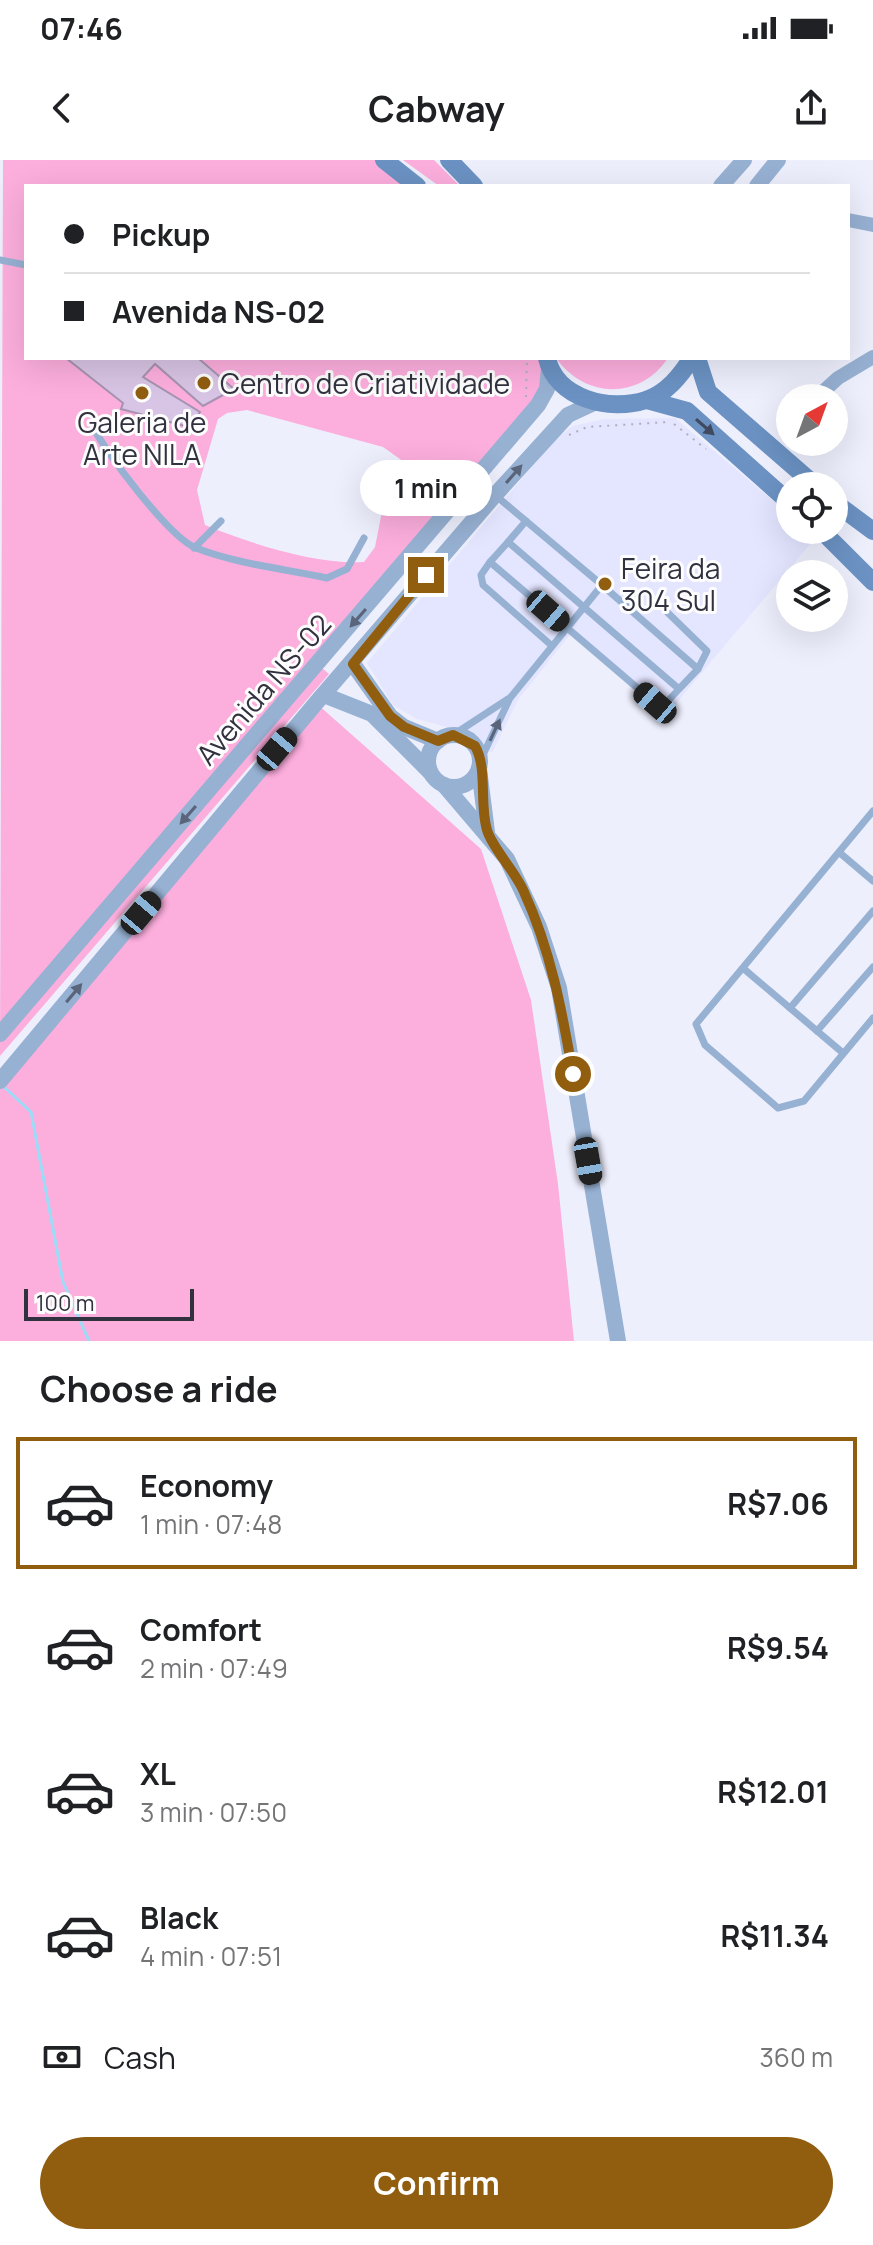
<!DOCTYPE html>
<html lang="en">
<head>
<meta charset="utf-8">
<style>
	body { margin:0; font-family:Manrope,sans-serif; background:#f6f6f6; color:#202124; height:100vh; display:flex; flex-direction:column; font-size:30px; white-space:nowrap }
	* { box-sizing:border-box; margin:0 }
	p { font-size:26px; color:#757577 }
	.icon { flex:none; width:44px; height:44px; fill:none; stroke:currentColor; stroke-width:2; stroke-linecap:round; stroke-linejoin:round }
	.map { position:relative; height:1181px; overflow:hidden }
	.sheet { display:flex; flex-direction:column; background:#fff; flex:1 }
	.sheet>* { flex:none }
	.guide { position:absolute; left:24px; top:24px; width:826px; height:176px; border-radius:0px; box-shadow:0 8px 32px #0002; display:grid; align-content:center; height:176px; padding:0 40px; background:#fff }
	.needle { width:52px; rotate:41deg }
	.buttons { position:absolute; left:776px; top:224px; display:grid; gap:16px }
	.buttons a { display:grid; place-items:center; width:72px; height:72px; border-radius:50%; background:#fff; box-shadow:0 8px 32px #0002; font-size:40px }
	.scale { position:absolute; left:24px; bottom:20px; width:170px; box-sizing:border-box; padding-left:8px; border:4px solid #31313f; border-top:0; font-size:22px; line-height:28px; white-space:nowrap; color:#31313f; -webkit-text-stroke:6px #fdfdfd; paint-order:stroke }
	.end { position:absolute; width:36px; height:36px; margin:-18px; border:10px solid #915e10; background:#fff; box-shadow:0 0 0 4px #fff }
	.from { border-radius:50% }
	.bubble { position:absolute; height:56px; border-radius:28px; background:#fff; box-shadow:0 8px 32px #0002; font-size:26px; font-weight:700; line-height:56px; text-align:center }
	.car { position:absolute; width:24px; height:48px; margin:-24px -12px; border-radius:10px; box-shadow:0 0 6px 2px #0007; background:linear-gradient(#222 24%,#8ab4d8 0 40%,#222 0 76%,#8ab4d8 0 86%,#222 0) }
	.guide b { display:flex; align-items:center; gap:28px; height:76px; font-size:30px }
	.guide b+b { border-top:2px solid #e0e0e0 }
	.guide i { width:20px; height:20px; background:#202124 }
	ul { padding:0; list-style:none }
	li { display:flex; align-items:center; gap:24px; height:132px; margin:0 16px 12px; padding:0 24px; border:4px solid transparent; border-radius:0px }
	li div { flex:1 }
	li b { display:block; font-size:30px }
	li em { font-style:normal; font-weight:700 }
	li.active { border-color:#915e10 }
	li>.icon { width:72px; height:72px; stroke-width:1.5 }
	h2 { padding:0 40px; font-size:36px; line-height:96px }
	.pay { display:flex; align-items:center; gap:20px; height:88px; padding:0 40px; font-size:30px }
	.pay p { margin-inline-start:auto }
	.action { display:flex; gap:16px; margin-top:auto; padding:16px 40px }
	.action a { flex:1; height:92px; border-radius:48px; background:#915e10; color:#fff; font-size:32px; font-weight:700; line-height:92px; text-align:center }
	.status { display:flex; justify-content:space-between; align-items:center; height:56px; padding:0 40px; background:#fff; direction:ltr }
	.status svg { height:22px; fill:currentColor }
	header { display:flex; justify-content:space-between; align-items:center; height:104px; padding:0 40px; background:#fff; font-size:36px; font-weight:700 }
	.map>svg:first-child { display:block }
	.built { fill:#e4e5ff }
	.green { fill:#fcaedd }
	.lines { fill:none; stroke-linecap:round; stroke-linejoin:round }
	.stream { stroke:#9bddf8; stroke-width:3 }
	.building { fill:#d8c4e4; stroke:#a693b1; stroke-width:2 }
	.path { stroke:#aeafbd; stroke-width:2; stroke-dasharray:2 6; stroke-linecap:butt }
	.service { stroke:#97b1d3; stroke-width:7 }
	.minor { stroke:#97b1d3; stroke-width:14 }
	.tertiary { stroke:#97b1d3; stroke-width:16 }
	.secondary { stroke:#6b92c3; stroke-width:18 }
	.oneway { fill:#404960 }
	.oneway2 { fill:#5a647a }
	.route { stroke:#915e10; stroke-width:10 }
	.poi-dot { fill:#915e10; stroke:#fdfdfd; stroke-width:3 }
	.labels { text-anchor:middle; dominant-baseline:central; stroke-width:6; stroke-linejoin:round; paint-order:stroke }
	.poi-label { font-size:28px; fill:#31313f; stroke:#fdfdfd; text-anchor:start }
	.street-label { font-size:28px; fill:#31313f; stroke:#fdfdfd }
</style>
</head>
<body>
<div class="status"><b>07:46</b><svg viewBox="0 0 49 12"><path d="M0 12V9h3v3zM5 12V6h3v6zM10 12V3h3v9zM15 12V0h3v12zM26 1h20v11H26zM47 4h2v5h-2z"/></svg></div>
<header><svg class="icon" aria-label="back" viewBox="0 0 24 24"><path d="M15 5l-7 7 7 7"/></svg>Cabway<svg class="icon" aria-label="share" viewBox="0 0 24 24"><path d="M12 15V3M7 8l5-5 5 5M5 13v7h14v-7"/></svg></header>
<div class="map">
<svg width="873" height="1181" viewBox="0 0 873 1181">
	<rect width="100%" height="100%" fill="#eeeffd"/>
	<path class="built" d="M675 258 790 355V370H808L816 377 668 553 573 471 518 540 492 593 473 574 417 559 393 545 367 503 556 278 573 266 603 259Z"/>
	<g class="green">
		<path d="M3 0H378L411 26H26V198H543L544 228 471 312 407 304 383 287 247 250 227 253 218 259 197 330 205 365C249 383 316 405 364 402L375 387 388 321C396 319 398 314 405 312 435 305 443 329 443 352L315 502 329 514 0 896Z"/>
		<path d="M403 0H434L460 26H439Z"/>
		<path d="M556 198H668C640 240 585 239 556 198Z"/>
		<path d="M316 543 481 689 531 840 558 1024 574 1181H0V921Z"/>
	</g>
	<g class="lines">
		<path class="stream" d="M3 926 31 952 63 1122 89 1181"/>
	</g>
	<path class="building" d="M66 198H198L234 229 203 246 155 204 143 217 200 252 189 267 121 249 123 243Z"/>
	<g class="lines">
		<g class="path">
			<path d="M526 237 527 198"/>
			<path d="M674 264 706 289"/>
			<path d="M569 275 587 267 668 262"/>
			<path d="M784 276 790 268"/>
		</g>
		<g class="service">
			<path d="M0 100 26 105"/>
			<path d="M91 263C103 290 170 378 196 388 237 404 285 409 327 418L347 409 364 378"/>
			<path d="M508 382 526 361"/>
			<path d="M194 388 221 361"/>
			<path d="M490 402 481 415 483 425 551 485"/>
			<path d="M602 425 698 509 679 529 508 382 490 402 655 543 667 542 679 529"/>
			<path d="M666 451 707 491 698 509"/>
			<path d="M453 575 508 539"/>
			<path d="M480 601 510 538 602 425 495 335"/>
			<path d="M873 651 696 864 705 885 778 948 804 941 873 858"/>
			<path d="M840 693 873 721"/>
			<path d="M744 809 843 893"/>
			<path d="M790 848 873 751"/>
			<path d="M817 871 873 807"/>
		</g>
		<g class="minor">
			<path d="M848 60 873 65"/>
			<path d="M816 238 838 218 873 197"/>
		</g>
		<g class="tertiary">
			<path d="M721 26 744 0"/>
			<path d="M757 26 778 0"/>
			<path d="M353 504 390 556 404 567 438 581"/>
			<path d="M324 535 372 554 430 612"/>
			<circle cx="454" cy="601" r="26"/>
			<path d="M479 609 487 672"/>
			<path d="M444 625 507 699 539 767 559 828 618 1181"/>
			<path d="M0 874 538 245 547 229 549 209"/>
			<path d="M0 921 316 543 495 335 568 255 596 242"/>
		</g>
		<g class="secondary">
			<path d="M384 0 417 26"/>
			<path d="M449 0 474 26"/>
			<path d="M547 198C556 239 610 252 646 240 667 233 680 216 692 198"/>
			<path d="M697 198 708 232 816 326"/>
			<path d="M647 240 687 251 790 343"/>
			<path d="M834 342 873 371"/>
			<path d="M821 370 873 422"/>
		</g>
	</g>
	<defs><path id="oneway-solid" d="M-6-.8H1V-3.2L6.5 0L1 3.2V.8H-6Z" transform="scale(2)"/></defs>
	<use class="oneway" href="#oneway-solid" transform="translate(705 267) rotate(41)"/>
	<g class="oneway2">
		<use href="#oneway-solid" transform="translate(514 314) rotate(-49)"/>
		<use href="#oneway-solid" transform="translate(358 458) rotate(131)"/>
		<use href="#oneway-solid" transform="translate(495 570) rotate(-65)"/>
		<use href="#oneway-solid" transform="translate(188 655) rotate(131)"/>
		<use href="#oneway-solid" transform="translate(74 833) rotate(-50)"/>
	</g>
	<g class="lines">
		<path class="route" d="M426 415 353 504 390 556 404 567 438 581 453 575 475 586C488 609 479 643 487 670 492 688 516 712 524 732 551 791 562 851 573 914"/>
	</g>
	<g class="poi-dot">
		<circle cx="204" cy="223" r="8"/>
		<circle cx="142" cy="233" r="8"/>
		<circle cx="605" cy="424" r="8"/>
	</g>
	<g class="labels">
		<g class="poi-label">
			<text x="220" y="223">Centro de Criatividade</text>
			<text x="142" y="262" text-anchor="middle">Galeria de<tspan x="142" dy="32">Arte NILA</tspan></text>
			<text x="621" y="408">Feira da<tspan x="621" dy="32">304 Sul</tspan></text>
		</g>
		<g class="street-label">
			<text transform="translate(263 529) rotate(-49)">Avenida NS-02</text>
		</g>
	</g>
</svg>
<div class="buttons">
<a><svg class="needle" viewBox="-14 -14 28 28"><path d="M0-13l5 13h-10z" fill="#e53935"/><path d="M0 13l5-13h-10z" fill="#757577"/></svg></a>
<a><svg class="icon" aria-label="locate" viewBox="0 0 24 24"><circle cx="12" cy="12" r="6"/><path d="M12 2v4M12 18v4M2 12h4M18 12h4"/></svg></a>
<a><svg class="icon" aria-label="layers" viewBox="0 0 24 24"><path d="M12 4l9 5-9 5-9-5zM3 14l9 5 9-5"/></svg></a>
</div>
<div class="scale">100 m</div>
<i class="end from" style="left:573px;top:914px"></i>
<i class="end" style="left:426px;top:415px"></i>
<div class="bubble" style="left:360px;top:300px;width:132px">1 min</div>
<i class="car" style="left:548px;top:451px;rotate:131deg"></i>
<i class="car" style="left:655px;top:543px;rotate:311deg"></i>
<i class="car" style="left:277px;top:589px;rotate:40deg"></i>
<i class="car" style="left:141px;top:753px;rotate:40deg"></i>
<i class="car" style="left:588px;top:1001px;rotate:170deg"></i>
<div class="guide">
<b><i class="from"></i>Pickup</b>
<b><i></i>Avenida NS-02</b>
</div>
</div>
<section class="sheet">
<h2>Choose a ride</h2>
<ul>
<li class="active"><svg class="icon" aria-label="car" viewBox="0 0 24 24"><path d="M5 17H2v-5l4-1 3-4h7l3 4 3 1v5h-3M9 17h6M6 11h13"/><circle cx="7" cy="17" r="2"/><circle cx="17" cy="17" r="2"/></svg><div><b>Economy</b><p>1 min · 07:48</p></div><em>R$7.06</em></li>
<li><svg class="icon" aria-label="car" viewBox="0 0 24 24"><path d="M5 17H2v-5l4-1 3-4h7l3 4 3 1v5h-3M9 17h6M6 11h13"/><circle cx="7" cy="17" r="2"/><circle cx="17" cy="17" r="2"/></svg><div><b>Comfort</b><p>2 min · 07:49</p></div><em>R$9.54</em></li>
<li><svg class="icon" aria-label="car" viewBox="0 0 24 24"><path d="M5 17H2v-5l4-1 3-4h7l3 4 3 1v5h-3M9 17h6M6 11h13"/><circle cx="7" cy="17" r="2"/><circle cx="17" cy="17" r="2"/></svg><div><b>XL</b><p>3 min · 07:50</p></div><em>R$12.01</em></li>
<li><svg class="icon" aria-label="car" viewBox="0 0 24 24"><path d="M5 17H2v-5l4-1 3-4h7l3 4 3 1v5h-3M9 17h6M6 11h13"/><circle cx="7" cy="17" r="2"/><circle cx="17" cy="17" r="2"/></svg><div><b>Black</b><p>4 min · 07:51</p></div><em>R$11.34</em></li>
</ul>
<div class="pay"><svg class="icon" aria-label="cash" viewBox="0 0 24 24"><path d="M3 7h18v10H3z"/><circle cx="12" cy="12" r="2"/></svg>Cash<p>360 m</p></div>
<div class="action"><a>Confirm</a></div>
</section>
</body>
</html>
